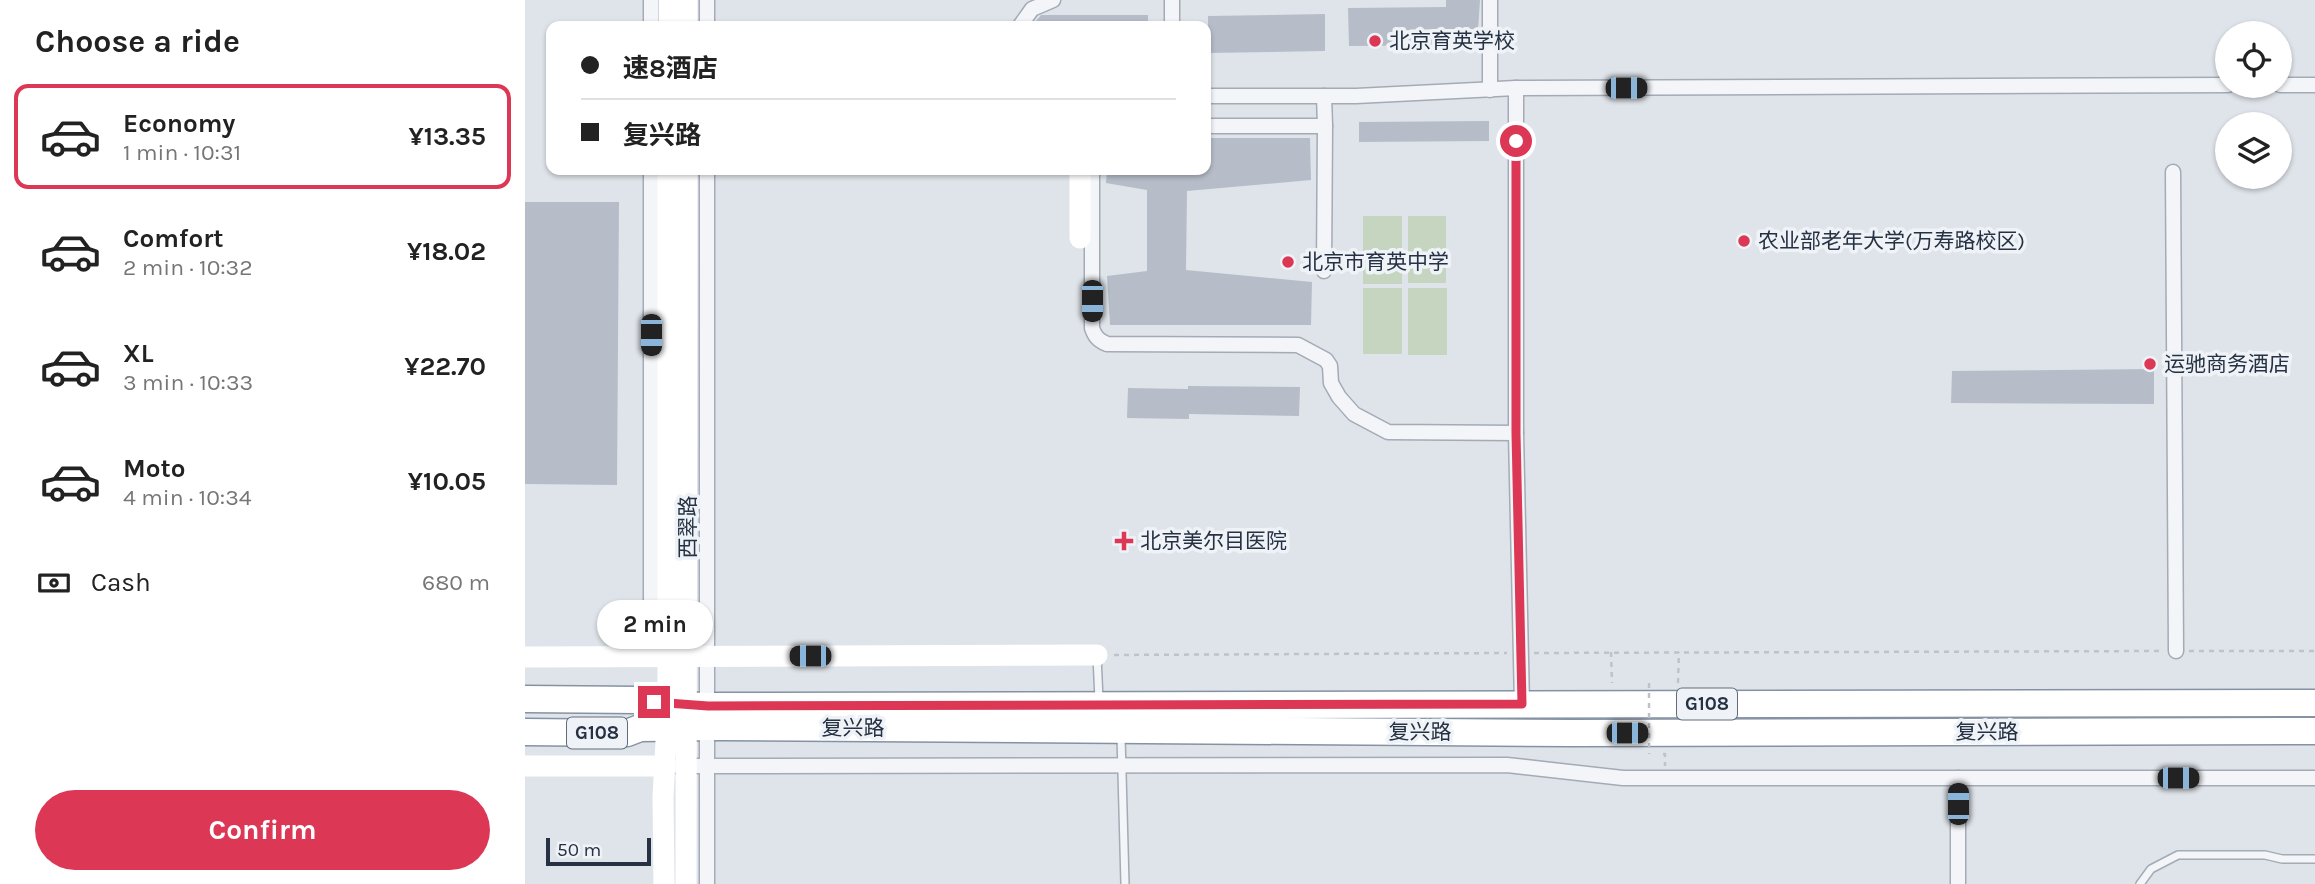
<!DOCTYPE html>
<html lang="en">
<head>
<meta charset="utf-8">
<style>
	body { margin:0; font-family:Karla,"Noto Sans SC",sans-serif; background:#f2f2f2; color:#222; height:100vh; display:flex; flex-direction:column; font-size:26px; white-space:nowrap }
	* { box-sizing:border-box; margin:0 }
	p { font-size:23px; color:#767676 }
	.icon { flex:none; width:38px; height:38px; fill:none; stroke:currentColor; stroke-width:2; stroke-linecap:round; stroke-linejoin:round }
	.map { position:relative; flex:1; overflow:hidden }
	.details { display:flex; flex-direction:column; background:#fff; width:525px }
	.details>* { flex:none }
	.hud { position:absolute; left:21px; top:21px; width:665px; height:154px; border-radius:14px; box-shadow:0 2px 5px #0004; display:grid; align-content:center; height:154px; padding:0 35px; background:#fff }
	.buttons { position:absolute; left:1690px; top:21px; display:grid; gap:14px }
	.buttons a { display:grid; place-items:center; width:77px; height:77px; border-radius:50%; background:#fff; box-shadow:0 2px 5px #0004; font-size:35px }
	.scale { position:absolute; left:21px; bottom:18px; width:105px; box-sizing:border-box; padding-left:7px; border:4px solid #263243; border-top:0; font-size:19px; line-height:24px; white-space:nowrap; color:#263243; -webkit-text-stroke:5px #eff3f7; paint-order:stroke }
	.end { position:absolute; width:32px; height:32px; margin:-16px; border:9px solid #dd3756; background:#fff; box-shadow:0 0 0 4px #fff }
	.from { border-radius:50% }
	.bubble { position:absolute; height:49px; border-radius:24px; background:#fff; box-shadow:0 2px 5px #0004; font-size:23px; font-weight:700; line-height:49px; text-align:center }
	.car { position:absolute; width:21px; height:42px; margin:-21px -10px; border-radius:9px; box-shadow:0 0 5px 2px #0007; background:linear-gradient(#222 24%,#8ab4d8 0 40%,#222 0 76%,#8ab4d8 0 86%,#222 0) }
	.hud b { display:flex; align-items:center; gap:24px; height:66px; font-size:26px }
	.hud b+b { border-top:2px solid #e0e0e0 }
	.hud i { width:18px; height:18px; background:#222 }
	ul { padding:0; list-style:none }
	li { display:flex; align-items:center; gap:21px; height:105px; margin:0 14px 10px; padding:0 21px; border:4px solid transparent; border-radius:14px }
	li div { flex:1 }
	li b { display:block; font-size:26px }
	li em { font-style:normal; font-weight:700 }
	li.active { border-color:#dd3756 }
	li>.icon { width:63px; height:63px; stroke-width:1.5 }
	h2 { padding:0 35px; font-size:32px; line-height:84px }
	.pay { display:flex; align-items:center; gap:18px; height:77px; padding:0 35px; font-size:26px }
	.pay p { margin-inline-start:auto }
	.primary-button { display:flex; gap:14px; margin-top:auto; padding:14px 35px }
	.primary-button a { flex:1; height:80px; border-radius:42px; background:#dd3756; color:#fff; font-size:28px; font-weight:700; line-height:80px; text-align:center }
	main { display:flex; flex:1; min-height:0 }
	.map>svg:first-child { display:block }
	.green { fill:#c6d5c0 }
	.building { fill:#b6bdc8 }
	.lines { fill:none; stroke-linecap:round; stroke-linejoin:round }
	.lane-casing { stroke:#a4abb5; stroke-width:10 }
	.street-casing { stroke:#a4abb5; stroke-width:17 }
	.highway-casing { stroke:#8592a3; stroke-width:29 }
	.path { stroke:#bec2c9; stroke-width:2.5; stroke-dasharray:5 5; stroke-linecap:butt }
	.lane { stroke:#f3f5f8; stroke-width:7 }
	.street { stroke:#f3f5f8; stroke-width:14 }
	.secondary { stroke:#fff; stroke-width:21 }
	.highway { stroke:#fff; stroke-width:26 }
	.path-bridge { stroke:#bec2c9; stroke-width:2.5; stroke-dasharray:5 5; stroke-linecap:butt }
	.route { stroke:#dd3756; stroke-width:9 }
	.poi-dot { fill:#dd3756; stroke:#eff3f7; stroke-width:2.5 }
	.labels { text-anchor:middle; dominant-baseline:central; stroke-width:7; stroke-linejoin:round; paint-order:stroke }
	.shield { fill:#eff3f7; stroke:#626c79; stroke-width:2 }
	.shield-label { font-size:19px; font-weight:bold; fill:#263243 }
	.poi-label { font-size:21px; fill:#263243; stroke:#eff3f7; text-anchor:start }
	.street-label { font-size:21px; fill:#263243; stroke:#eff3f7 }
</style>
</head>
<body>
<main>
<section class="details">
<h2>Choose a ride</h2>
<ul>
<li class="active"><svg class="icon" aria-label="car" viewBox="0 0 24 24"><path d="M5 17H2v-5l4-1 3-4h7l3 4 3 1v5h-3M9 17h6M6 11h13"/><circle cx="7" cy="17" r="2"/><circle cx="17" cy="17" r="2"/></svg><div><b>Economy</b><p>1 min · 10:31</p></div><em>¥13.35</em></li>
<li><svg class="icon" aria-label="car" viewBox="0 0 24 24"><path d="M5 17H2v-5l4-1 3-4h7l3 4 3 1v5h-3M9 17h6M6 11h13"/><circle cx="7" cy="17" r="2"/><circle cx="17" cy="17" r="2"/></svg><div><b>Comfort</b><p>2 min · 10:32</p></div><em>¥18.02</em></li>
<li><svg class="icon" aria-label="car" viewBox="0 0 24 24"><path d="M5 17H2v-5l4-1 3-4h7l3 4 3 1v5h-3M9 17h6M6 11h13"/><circle cx="7" cy="17" r="2"/><circle cx="17" cy="17" r="2"/></svg><div><b>XL</b><p>3 min · 10:33</p></div><em>¥22.70</em></li>
<li><svg class="icon" aria-label="car" viewBox="0 0 24 24"><path d="M5 17H2v-5l4-1 3-4h7l3 4 3 1v5h-3M9 17h6M6 11h13"/><circle cx="7" cy="17" r="2"/><circle cx="17" cy="17" r="2"/></svg><div><b>Moto</b><p>4 min · 10:34</p></div><em>¥10.05</em></li>
</ul>
<div class="pay"><svg class="icon" aria-label="cash" viewBox="0 0 24 24"><path d="M3 7h18v10H3z"/><circle cx="12" cy="12" r="2"/></svg>Cash<p>680 m</p></div>
<div class="primary-button"><a>Confirm</a></div>
</section>
<div class="map">
<svg width="1790" height="884" viewBox="0 0 1790 884">
	<rect width="100%" height="100%" fill="#dfe4ea"/>
	<g class="green">
		<rect x="838" y="216" width="39" height="68"/>
		<rect x="883" y="216" width="38" height="67"/>
		<rect x="838" y="288" width="39" height="66"/>
		<rect x="883" y="288" width="39" height="67"/>
	</g>
	<g class="building">
		<path d="M921 0H955L953 31 944 45 824 46 823 8 921 7Z"/>
		<path d="M800 14V51L683 53V16Z"/>
		<path d="M516 15H623V26H507Z"/>
		<path d="M964 121V141L834 142V122Z"/>
		<path d="M681 138H785L786 180 662 191 661 270 787 282 786 325H585L582 276 622 271V190L581 183 582 170H681Z"/>
		<path d="M0 202H94L92 485 0 484Z"/>
		<path d="M1629 369V404L1426 403 1427 371Z"/>
		<path d="M663 386 775 387 774 416 664 414V419L602 418 603 388 663 389Z"/>
	</g>
	<g class="lines">
		<defs>
			<g id="lane">
				<path d="M572 656 574 700"/>
				<path d="M596 736 600 884"/>
				<path d="M1615 884 1626 869 1653 855H1740L1757 859H1790"/>
			</g>
			<g id="street">
				<path d="M647 0V26"/>
				<path d="M965 0V90"/>
				<path d="M126 26V0"/>
				<path d="M182 26V0"/>
				<path d="M495 26 507 9 528 0"/>
				<path d="M1755 85H1790"/>
				<path d="M991 88V433L997 704"/>
				<path d="M681 96H831L991 88 1703 85"/>
				<path d="M681 126H800L799 96"/>
				<path d="M126 170V625L143 648"/>
				<path d="M567 170V328C570 337 573 340 582 344L773 345 801 360 805 366 806 383 814 397 829 414 863 432 991 433"/>
				<path d="M1648 172 1651 651"/>
				<path d="M799 271 800 126"/>
				<path d="M152 766 982 765 1098 778H1790"/>
				<path d="M1433 778V884"/>
				<path d="M182 884V170"/>
			</g>
			<g id="highway">
				<path d="M0 699 114 700 143 705 183 706 1790 703"/>
				<path d="M0 732 102 733 115 728 195 727 1047 733 1790 731"/>
			</g>
		</defs>
		<use href="#lane" class="lane-casing"/>
		<use href="#street" class="street-casing"/>
		<use href="#highway" class="highway-casing"/>
		<g class="path">
			<path d="M1664 651H1790"/>
			<path d="M1086 652 1087 683"/>
			<path d="M1009 653 1636 651"/>
			<path d="M589 655 982 653"/>
			<path d="M1153 683 1154 652"/>
			<path d="M1138 754H1140V766"/>
		</g>
		<use href="#lane" class="lane"/>
		<use href="#street" class="street"/>
		<g class="secondary">
			<path d="M162 0V26"/>
			<path d="M144 26V0"/>
			<path d="M555 170V238"/>
			<path d="M0 657 572 655"/>
			<path d="M0 766H140"/>
			<path d="M139 884 138 797 143 705V170"/>
			<path d="M161 884 162 170"/>
		</g>
		<use href="#highway" class="highway"/>
		<path class="path-bridge" d="M1124 683V754"/>
	</g>
	<g class="lines">
		<path class="route" d="M129 702 183 706 997 704 991 433V141"/>
	</g>
	<g class="poi-dot">
		<circle cx="850" cy="41" r="7"/>
		<circle cx="1219" cy="241" r="7"/>
		<circle cx="763" cy="262" r="7"/>
		<circle cx="1625" cy="364" r="7"/>
		<path d="M595.5 530.5h7v7h7v7h-7v7h-7v-7h-7v-7h7z"/>
	</g>
	<g class="labels">
		<g class="shield">
			<rect x="1152" y="688.5" width="60" height="31" rx="5"/>
			<rect x="42" y="717.5" width="60" height="31" rx="5"/>
		</g>
		<g class="shield-label">
			<text x="1182" y="704">G108</text>
			<text x="72" y="733">G108</text>
		</g>
		<g class="poi-label">
			<text x="864" y="41">北京育英学校</text>
			<text x="1233" y="241">农业部老年大学(万寿路校区)</text>
			<text x="777" y="262">北京市育英中学</text>
			<text x="1639" y="364">运驰商务酒店</text>
			<text x="615" y="541">北京美尔目医院</text>
		</g>
		<g class="street-label">
			<text transform="translate(163 527) rotate(-90)">西翠路</text>
			<text x="328" y="728">复兴路</text>
			<text x="895" y="732">复兴路</text>
			<text x="1462" y="732">复兴路</text>
		</g>
	</g>
</svg>
<div class="buttons">
<a><svg class="icon" aria-label="locate" viewBox="0 0 24 24"><circle cx="12" cy="12" r="6"/><path d="M12 2v4M12 18v4M2 12h4M18 12h4"/></svg></a>
<a><svg class="icon" aria-label="layers" viewBox="0 0 24 24"><path d="M12 4l9 5-9 5-9-5zM3 14l9 5 9-5"/></svg></a>
</div>
<div class="scale">50 m</div>
<i class="end from" style="left:991px;top:141px"></i>
<i class="end" style="left:129px;top:702px"></i>
<div class="bubble" style="left:72px;top:600px;width:116px">2 min</div>
<i class="car" style="left:1101px;top:88px;rotate:90deg"></i>
<i class="car" style="left:567px;top:301px;rotate:180deg"></i>
<i class="car" style="left:126px;top:335px;rotate:180deg"></i>
<i class="car" style="left:285px;top:656px;rotate:270deg"></i>
<i class="car" style="left:1102px;top:733px;rotate:90deg"></i>
<i class="car" style="left:1653px;top:778px;rotate:90deg"></i>
<i class="car" style="left:1433px;top:804px;rotate:0deg"></i>
<div class="hud">
<b><i class="from"></i>速8酒店</b>
<b><i></i>复兴路</b>
</div>
</div>
</main>
</body>
</html>
